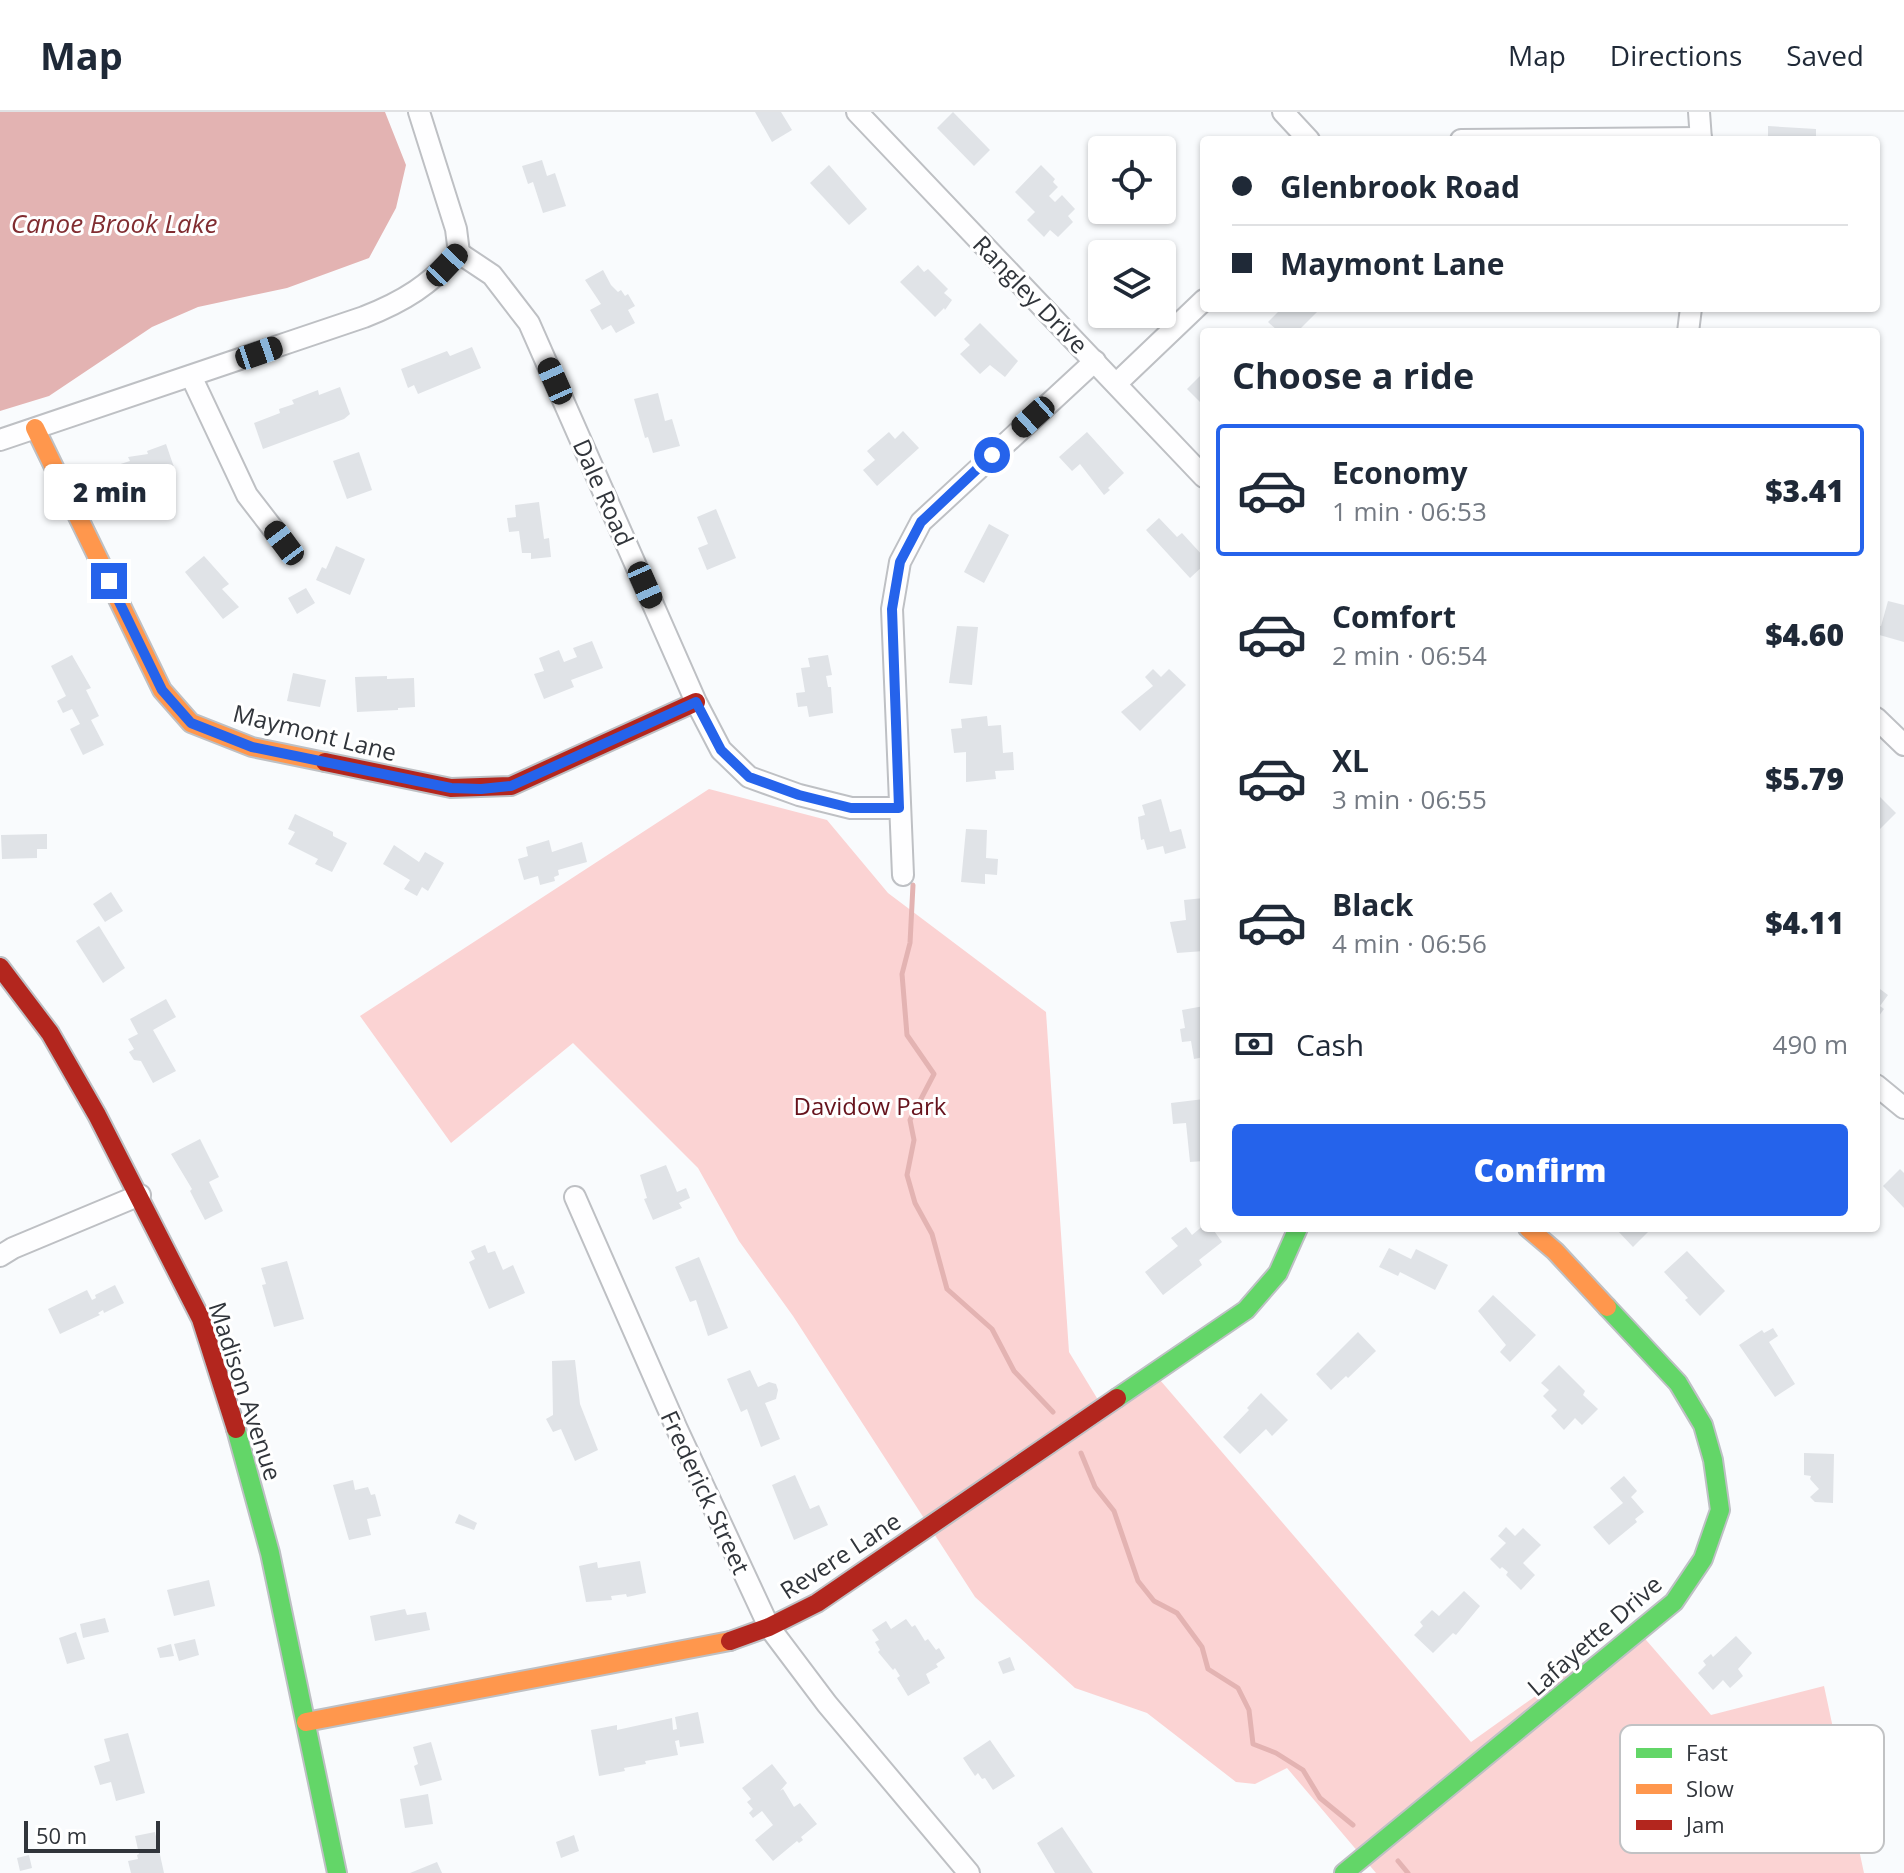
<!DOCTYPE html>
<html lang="en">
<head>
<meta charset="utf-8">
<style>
	body { margin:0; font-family:"Open Sans",sans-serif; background:#f2f2f3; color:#1f2937; height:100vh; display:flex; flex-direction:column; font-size:30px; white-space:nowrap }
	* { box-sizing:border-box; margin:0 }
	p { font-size:26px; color:#747a83 }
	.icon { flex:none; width:44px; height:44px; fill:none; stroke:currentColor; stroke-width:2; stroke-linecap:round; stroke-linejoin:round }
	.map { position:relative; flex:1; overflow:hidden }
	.details { position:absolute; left:1200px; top:216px; width:680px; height:904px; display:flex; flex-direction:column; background:#fff; border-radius:8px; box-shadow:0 2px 6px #0004 }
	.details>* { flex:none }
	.top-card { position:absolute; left:1200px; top:24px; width:680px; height:176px; border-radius:8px; box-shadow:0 2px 6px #0004; display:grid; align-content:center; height:176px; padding:0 32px; background:#fff }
	.buttons { position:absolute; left:1088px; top:24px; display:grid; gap:16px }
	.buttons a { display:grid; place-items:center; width:88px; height:88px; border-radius:8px; background:#fff; box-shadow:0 2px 6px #0004; font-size:40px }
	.scale { position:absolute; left:24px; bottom:20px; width:136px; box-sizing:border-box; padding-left:8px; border:4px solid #31353b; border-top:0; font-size:22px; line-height:28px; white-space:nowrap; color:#31353b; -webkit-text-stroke:6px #fff; paint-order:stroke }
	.end { position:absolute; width:36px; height:36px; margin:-18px; border:10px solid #2563eb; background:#fff; box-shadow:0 0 0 4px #fff }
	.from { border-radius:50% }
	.bubble { position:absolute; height:56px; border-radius:8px; background:#fff; box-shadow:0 2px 6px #0004; font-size:26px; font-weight:800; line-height:56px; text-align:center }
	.car { position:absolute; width:24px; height:48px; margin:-24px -12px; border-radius:10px; box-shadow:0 0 6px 2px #0007; background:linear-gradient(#222 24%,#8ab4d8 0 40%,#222 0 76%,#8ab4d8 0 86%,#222 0) }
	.top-card b { display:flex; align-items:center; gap:28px; height:76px; font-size:30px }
	.top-card b+b { border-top:2px solid #e0e1e3 }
	.top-card i { width:20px; height:20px; background:#1f2937 }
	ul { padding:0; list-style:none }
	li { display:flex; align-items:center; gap:24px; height:132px; margin:0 16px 12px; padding:0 16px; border:4px solid transparent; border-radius:8px }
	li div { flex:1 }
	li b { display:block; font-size:30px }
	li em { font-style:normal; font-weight:800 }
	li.selected { border-color:#2563eb }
	li>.icon { width:72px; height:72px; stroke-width:1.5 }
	h2 { padding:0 32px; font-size:36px; line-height:96px }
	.pay { display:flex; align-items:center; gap:20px; height:88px; padding:0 32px; font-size:30px }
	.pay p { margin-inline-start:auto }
	.button { display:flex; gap:16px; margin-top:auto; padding:16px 32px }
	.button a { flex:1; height:92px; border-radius:8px; background:#2563eb; color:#fff; font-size:32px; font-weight:800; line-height:92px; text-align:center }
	header { display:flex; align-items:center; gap:48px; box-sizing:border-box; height:112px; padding:0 40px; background:#fff; border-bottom:2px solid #e0e1e3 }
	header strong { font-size:38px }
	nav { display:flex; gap:44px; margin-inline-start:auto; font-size:28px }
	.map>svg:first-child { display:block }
	.forest { fill:#fbd3d3 }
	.water { fill:#e3b3b2 }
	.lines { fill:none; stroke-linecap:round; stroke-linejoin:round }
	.stream { stroke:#e3b3b2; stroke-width:5 }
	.building { fill:#e0e3e7 }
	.street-casing { stroke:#bec0c4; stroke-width:24 }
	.fast-casing { stroke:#bec0c4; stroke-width:22 }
	.slow-casing { stroke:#bec0c4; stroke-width:22 }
	.jam-casing { stroke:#bec0c4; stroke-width:22 }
	.street { stroke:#fefeff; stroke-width:20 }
	.fast { stroke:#63d668; stroke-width:18 }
	.slow { stroke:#ff974d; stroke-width:18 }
	.jam { stroke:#b3261e; stroke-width:18 }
	.route { stroke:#2563eb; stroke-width:10 }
	.labels { text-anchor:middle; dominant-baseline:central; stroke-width:6; stroke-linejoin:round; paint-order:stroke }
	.street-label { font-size:24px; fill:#31353b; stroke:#fff }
	.park-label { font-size:24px; fill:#66131c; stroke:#fff }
	.water-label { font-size:26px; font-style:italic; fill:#812d31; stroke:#fff }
	.key { fill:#fff; stroke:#c1c2c4; stroke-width:2 }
	.key-label { font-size:22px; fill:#31353b }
</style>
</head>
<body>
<header>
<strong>Map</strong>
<nav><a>Map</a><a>Directions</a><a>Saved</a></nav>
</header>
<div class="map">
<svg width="1904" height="1761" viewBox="0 0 1904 1761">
	<rect width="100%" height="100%" fill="#f9fbfd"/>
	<path class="forest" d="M709 677 827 708 888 781 1046 900 1069 1240 1106 1301 1160 1268 1471 1630 1634 1514 1711 1603 1824 1574 1864 1761H1376L1287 1656 1255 1672 1236 1670 1147 1601 1075 1576 975 1485 793 1204 739 1129 698 1056 573 931 451 1031 360 904Z"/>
	<path class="water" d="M0 0H385L406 53 396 96 369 146 287 176 198 195 152 215 49 284 0 299Z"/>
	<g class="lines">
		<g class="stream">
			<path d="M913 773 910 831 902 862 907 923 934 962 910 1008 914 1028 907 1063 915 1091 932 1122 947 1177 992 1217 1014 1259 1053 1300"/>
			<path d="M1081 1341 1095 1375 1114 1399 1138 1469 1154 1489 1177 1501 1202 1535 1208 1557 1238 1576 1249 1598 1253 1632 1276 1641 1303 1658 1320 1686 1353 1713"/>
			<path d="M1398 1749 1408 1761"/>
		</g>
	</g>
	<g class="building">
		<path d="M755 0H781L792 18 772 30Z"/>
		<path d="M953 0 990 38 974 54 937 16Z"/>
		<path d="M1768 14 1816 17V28H1768Z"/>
		<path d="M542 48 547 64 555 61 566 94 543 101 533 70 528 72 522 54Z"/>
		<path d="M829 53 867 97 849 113 810 71Z"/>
		<path d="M1041 53 1055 67 1053 70 1058 75 1049 84 1055 90 1062 83 1075 97 1068 104 1073 110 1058 125 1050 118 1044 125 1027 108 1035 100 1015 80Z"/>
		<path d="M918 153 924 160 928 157 948 177 944 181 952 188 945 198 944 196 935 205 900 170Z"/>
		<path d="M603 158 611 173 618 180 621 178 625 184 628 182 635 194 628 198 635 211 616 221 611 213 602 218 590 198 601 192 585 168Z"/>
		<path d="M1282 196H1321L1297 220H1279L1268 210Z"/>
		<path d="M980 211 1018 249 1005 265 990 253 980 262 960 242 970 233 964 227Z"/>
		<path d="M472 235 481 256 418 282 414 273 408 276 401 257 447 239 450 244Z"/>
		<path d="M1204 260V294L1187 277Z"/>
		<path d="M340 275 350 302 344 307 263 337 254 311 280 301 279 297 294 292 292 288 318 278 319 283Z"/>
		<path d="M658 281 665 309 672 307 680 334 653 341 648 325 645 326 634 287Z"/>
		<path d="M903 319 919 336 877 374 863 358 875 348 867 339 889 320 895 327Z"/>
		<path d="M1087 320 1124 361 1108 376 1110 378 1104 383 1080 352 1072 359 1059 345Z"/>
		<path d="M166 332 176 361 157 368 155 364 129 374 132 383 116 388 105 357 130 349 128 345 148 342 147 339Z"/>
		<path d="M359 340 372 378 347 387 333 349Z"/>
		<path d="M539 390 544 427 549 426 551 445 531 447V441H522L519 419 509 420 507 406 516 405 515 393Z"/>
		<path d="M716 397 736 446 707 458 698 436 708 432 697 405Z"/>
		<path d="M1159 406 1177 425 1182 421 1204 445V453L1190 466 1146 418Z"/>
		<path d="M989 412 1009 423 984 471 964 460Z"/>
		<path d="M336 434 365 447 350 483 316 468 322 455 326 457Z"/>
		<path d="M204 444 229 472 222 477 239 495 223 507 185 460Z"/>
		<path d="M306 476 315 491 297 502 288 486Z"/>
		<path d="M1888 489 1904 493V530L1876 522V513L1881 514Z"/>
		<path d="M957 514 978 515 972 573 949 571Z"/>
		<path d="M592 529 603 556 571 568 574 575 544 587 534 562 544 559 539 546 559 538 564 550 577 545 573 536Z"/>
		<path d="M72 543 91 576 86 578 99 604 91 608 104 633 83 643 70 617 80 612 72 597 63 601 57 589 66 584 51 554Z"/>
		<path d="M828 543 832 563 826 564 828 575H831L833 601 809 605 807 594 798 595 796 581 805 580 801 556 810 555 808 546Z"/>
		<path d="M1153 557 1161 565 1169 557 1186 573 1140 619 1121 600 1153 574 1145 565Z"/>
		<path d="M293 561 326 568 320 595 287 589Z"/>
		<path d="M387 564V567L414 566 415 595 398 596V598L357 600 355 565Z"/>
		<path d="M987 604 988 614 1001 613 1003 641 1013 640 1014 658 995 659 996 667 966 670V640L954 641 951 617 962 616 961 607Z"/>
		<path d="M1876 681 1896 701 1876 721Z"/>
		<path d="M1161 687 1170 720 1181 717 1186 736 1165 742 1163 734 1147 738 1144 727 1141 728 1138 705 1145 703 1142 693Z"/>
		<path d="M295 702 333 720V724L347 731 332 760 315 752 318 747 288 732 295 720 288 717Z"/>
		<path d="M966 717 987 718 986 746 998 747 997 763 985 762V772L961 770Z"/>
		<path d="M47 722V737H37V746L2 747 1 723Z"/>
		<path d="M549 728 552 740 582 730 587 750 558 758 559 763 554 765 555 769 540 773 538 764 524 768 518 747 528 744 526 735Z"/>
		<path d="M394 733 419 750 425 740 444 751 428 779 422 775 417 784 404 777 410 768 383 752Z"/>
		<path d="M111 780 123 799 105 810 93 792Z"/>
		<path d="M1204 786V839L1177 841 1170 810 1186 808 1184 788Z"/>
		<path d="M99 814 125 856 103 871 76 829Z"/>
		<path d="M1876 874 1888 883 1880 894 1884 897 1876 908Z"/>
		<path d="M166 887 176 905 153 918 176 959 153 971 141 949 134 948 129 940 134 937 128 927 138 922 130 907Z"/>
		<path d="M1204 894V945L1194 947 1191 929 1182 930 1180 917 1185 916 1182 898Z"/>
		<path d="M1204 987V1049L1190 1050 1186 1011 1173 1012 1171 991Z"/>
		<path d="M200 1027 219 1065 209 1070 223 1099 205 1108 190 1079 192 1077 171 1042Z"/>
		<path d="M666 1053 677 1080 686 1076 690 1086 679 1091 682 1096 653 1108 644 1087 647 1086 640 1063Z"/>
		<path d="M1900 1057 1904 1061V1096L1883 1074Z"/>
		<path d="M1204 1113V1116H1212L1222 1130 1199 1148 1202 1153 1163 1183 1145 1160 1178 1134 1171 1126 1186 1115 1192 1123Z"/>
		<path d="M1619 1116H1652L1633 1135 1617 1118Z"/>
		<path d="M485 1133 488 1141 495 1139 503 1158 513 1153 525 1181 489 1197 469 1150 475 1147 471 1139Z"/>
		<path d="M1389 1136 1411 1147 1416 1137 1448 1153 1435 1178 1400 1160 1398 1164 1379 1155Z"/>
		<path d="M1687 1139 1725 1179 1700 1204 1685 1188 1688 1186 1664 1160Z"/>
		<path d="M699 1145 728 1216 708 1224 696 1188 690 1190 675 1155Z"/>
		<path d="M287 1149 304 1207 274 1215 262 1173 266 1172 261 1156Z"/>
		<path d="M115 1173 124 1191 104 1201 103 1198 98 1201 100 1203 60 1222 48 1197 87 1178 92 1188 96 1186 95 1183Z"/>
		<path d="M1493 1183 1536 1223 1510 1250 1500 1240 1506 1233 1478 1199Z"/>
		<path d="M1773 1216 1778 1224 1769 1230 1795 1272 1775 1285 1739 1233 1762 1218 1764 1221Z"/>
		<path d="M1358 1220 1376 1239 1348 1266 1346 1264 1331 1278 1316 1262Z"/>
		<path d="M575 1248 580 1292 598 1338 575 1349 561 1317 553 1320 546 1307 553 1303 552 1249Z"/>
		<path d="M1559 1253 1585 1279 1583 1283 1598 1297 1582 1313 1575 1306 1564 1318 1551 1304 1557 1298 1543 1284 1549 1278 1541 1271Z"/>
		<path d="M750 1258 758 1275 769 1270 776 1272 778 1278 776 1287 765 1291 780 1327 761 1335 747 1297 741 1300 727 1267Z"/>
		<path d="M1261 1281 1288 1308 1272 1324 1266 1317 1240 1342 1223 1325 1249 1298 1247 1296Z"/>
		<path d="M1804 1341 1834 1342 1833 1391 1815 1390 1810 1385 1819 1377 1810 1367 1811 1364 1804 1363Z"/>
		<path d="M795 1363 810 1397 819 1393 828 1413 794 1428 772 1373Z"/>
		<path d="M1624 1364 1637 1379 1631 1385 1644 1400 1635 1407 1637 1410 1609 1433 1593 1415 1623 1391 1610 1376Z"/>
		<path d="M353 1368 355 1378 368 1375 371 1383 375 1382 381 1404 367 1407 371 1423 349 1428 333 1373Z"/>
		<path d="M459 1402 477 1411 474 1418 455 1411Z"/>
		<path d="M1506 1415 1515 1424 1523 1416 1541 1433 1523 1451 1535 1463 1521 1478 1506 1463 1508 1460 1502 1455 1500 1457 1490 1447 1506 1431 1498 1424Z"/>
		<path d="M640 1449 646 1481 627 1485 626 1482 611 1484 612 1488 586 1490 579 1454 597 1450 598 1456Z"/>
		<path d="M209 1468 215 1494 174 1504 167 1478Z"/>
		<path d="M1464 1479 1480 1494 1456 1523 1453 1521 1433 1541 1414 1523 1423 1514 1420 1510 1432 1498 1439 1504Z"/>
		<path d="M405 1497 407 1503 426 1500 430 1518 375 1529 370 1504Z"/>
		<path d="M105 1506 109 1520 83 1526 80 1512Z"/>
		<path d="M906 1507 912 1515 915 1513 925 1529 928 1527 936 1538 939 1536 945 1546 936 1552 938 1555 926 1562 930 1571 908 1584 897 1566 900 1564 895 1556 893 1558 878 1540 880 1538 875 1530 879 1528 872 1518 886 1509 891 1517Z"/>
		<path d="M76 1520 85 1547 67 1552 59 1526Z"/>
		<path d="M1736 1524 1752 1541 1738 1557 1743 1564 1730 1576 1723 1568 1713 1578 1698 1561 1706 1553 1703 1549 1711 1542 1713 1545Z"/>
		<path d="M195 1527 199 1543 179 1549 174 1532Z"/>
		<path d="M171 1532 174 1544 160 1546 157 1536Z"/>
		<path d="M1010 1545 1015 1558 1003 1562 998 1550Z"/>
		<path d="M698 1600 704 1631 680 1635 679 1628 675 1629 678 1643 645 1649 646 1652 624 1656 625 1659 599 1664 591 1618 617 1613V1618L672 1606 673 1618 677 1617 675 1605Z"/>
		<path d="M128 1621 145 1681 116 1689 111 1670 100 1673 94 1654 110 1649 104 1627Z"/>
		<path d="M990 1628 1015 1664 993 1678 985 1666 982 1667 978 1661 975 1664 963 1646Z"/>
		<path d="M431 1630 442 1668 420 1674 414 1654 418 1652 413 1635Z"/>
		<path d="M772 1652 787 1671 780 1679 783 1677 794 1695 800 1691 817 1712 801 1725 803 1728 799 1731 797 1729 773 1749 755 1728 773 1713 762 1699 753 1706 749 1701 753 1697 747 1690 751 1687 742 1676Z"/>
		<path d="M428 1682 433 1712 405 1716 400 1687Z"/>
		<path d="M1062 1715 1093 1761H1055L1037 1731Z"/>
		<path d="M155 1720 164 1761H131L128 1749 138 1747 137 1743 139 1742 135 1724Z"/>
		<path d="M574 1723 579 1739 561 1746 556 1730Z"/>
		<path d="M29 1743 32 1756 20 1759 17 1746Z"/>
		<path d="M437 1750 442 1761H410Z"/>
	</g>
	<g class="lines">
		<defs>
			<g id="street">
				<path d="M857 0 1204 365"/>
				<path d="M1283 0 1309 28"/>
				<path d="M1699 0 1701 28"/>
				<path d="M1461 28 1701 26"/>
				<path d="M459 141 492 163 529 211 696 590 721 638 749 665 799 683 851 696H899"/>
				<path d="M1688 220 1691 196"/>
				<path d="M191 264 247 383 284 431"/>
				<path d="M1117 271 1204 188"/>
				<path d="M0 328 364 205C405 189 429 173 459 141L456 117 419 0"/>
				<path d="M1876 606 1904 633"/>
				<path d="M903 763 892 497 900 450 921 410 1095 249"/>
				<path d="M1876 973 1904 996"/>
				<path d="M575 1085 677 1317 769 1515 827 1592 969 1761"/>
				<path d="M0 1144 13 1136 140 1083"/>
			</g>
			<g id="fast">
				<path d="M1117 1286 1246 1198 1278 1161 1298 1116"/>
				<path d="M236 1317 270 1441 337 1761"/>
				<path d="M1344 1761 1674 1490 1703 1447 1720 1398 1713 1348 1703 1313 1678 1271 1607 1195"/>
			</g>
			<g id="slow">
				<path d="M35 316 162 578 191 611 252 635 325 650"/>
				<path d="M1528 1116 1555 1139 1607 1195"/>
				<path d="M306 1610 730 1529"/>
			</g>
			<g id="jam">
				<path d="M325 650 451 676 511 674 696 590"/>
				<path d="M0 855 50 921 97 1003 201 1207 236 1317"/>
				<path d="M730 1529 769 1515 817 1491 1117 1286"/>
			</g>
		</defs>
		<use href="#street" class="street-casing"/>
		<use href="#fast" class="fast-casing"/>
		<use href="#slow" class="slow-casing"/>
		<use href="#jam" class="jam-casing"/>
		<use href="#street" class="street"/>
		<use href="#fast" class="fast"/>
		<use href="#slow" class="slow"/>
		<use href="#jam" class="jam"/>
	</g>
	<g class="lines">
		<path class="route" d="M109 469 162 578 191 611 252 635 451 676 481 677 511 674 696 590 721 638 749 665 799 683 851 696H899L892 497 900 450 921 410 992 343"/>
	</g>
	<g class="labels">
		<g class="street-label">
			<text transform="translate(1031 182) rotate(46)">Rangley Drive</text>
			<text transform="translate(604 380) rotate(66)">Dale Road</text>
			<text transform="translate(315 620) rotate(14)">Maymont Lane</text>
			<text transform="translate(246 1279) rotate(72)">Madison Avenue</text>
			<text transform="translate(706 1380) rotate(65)">Frederick Street</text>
			<text transform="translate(840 1443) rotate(-33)">Revere Lane</text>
			<text transform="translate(1594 1523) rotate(-41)">Lafayette Drive</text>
		</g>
		<g class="park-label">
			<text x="870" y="993">Davidow Park</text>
		</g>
		<g class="water-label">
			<text x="114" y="111">Canoe Brook Lake</text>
		</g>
	</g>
	<rect x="1620" y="1613" width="264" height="128" rx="12" class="key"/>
	<rect x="1636" y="1636" width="36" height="10" fill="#63d668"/>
	<rect x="1636" y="1672" width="36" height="10" fill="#ff974d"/>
	<rect x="1636" y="1708" width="36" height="10" fill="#b3261e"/>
	<g class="key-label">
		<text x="1686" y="1649">Fast</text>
		<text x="1686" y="1685">Slow</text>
		<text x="1686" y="1721">Jam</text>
	</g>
</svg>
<div class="buttons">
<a><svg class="icon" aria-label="locate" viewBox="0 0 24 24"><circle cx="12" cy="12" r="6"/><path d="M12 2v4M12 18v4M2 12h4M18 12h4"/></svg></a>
<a><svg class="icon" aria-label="layers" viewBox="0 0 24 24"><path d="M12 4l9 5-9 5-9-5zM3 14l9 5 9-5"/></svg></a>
</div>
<div class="scale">50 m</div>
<i class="end from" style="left:992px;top:343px"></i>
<i class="end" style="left:109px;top:469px"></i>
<div class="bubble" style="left:44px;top:352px;width:132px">2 min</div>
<i class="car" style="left:447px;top:153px;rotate:43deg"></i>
<i class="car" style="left:259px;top:241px;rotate:71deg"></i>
<i class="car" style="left:555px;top:269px;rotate:336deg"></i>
<i class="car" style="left:1033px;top:305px;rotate:228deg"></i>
<i class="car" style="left:284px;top:431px;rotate:323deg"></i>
<i class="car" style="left:645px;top:473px;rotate:156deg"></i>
<div class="top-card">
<b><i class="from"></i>Glenbrook Road</b>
<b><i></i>Maymont Lane</b>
</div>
<section class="details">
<h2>Choose a ride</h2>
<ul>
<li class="selected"><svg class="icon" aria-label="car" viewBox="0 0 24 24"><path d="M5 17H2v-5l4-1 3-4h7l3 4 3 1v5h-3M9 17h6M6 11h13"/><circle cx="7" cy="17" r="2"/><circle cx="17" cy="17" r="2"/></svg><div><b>Economy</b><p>1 min · 06:53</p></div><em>$3.41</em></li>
<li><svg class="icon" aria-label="car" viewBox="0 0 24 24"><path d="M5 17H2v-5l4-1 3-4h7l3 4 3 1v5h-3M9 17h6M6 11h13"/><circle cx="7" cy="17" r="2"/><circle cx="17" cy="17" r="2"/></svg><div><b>Comfort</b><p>2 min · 06:54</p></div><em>$4.60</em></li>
<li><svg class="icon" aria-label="car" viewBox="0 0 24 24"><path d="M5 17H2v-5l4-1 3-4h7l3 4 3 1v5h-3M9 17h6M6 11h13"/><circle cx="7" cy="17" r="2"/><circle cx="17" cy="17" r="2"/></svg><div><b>XL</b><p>3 min · 06:55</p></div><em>$5.79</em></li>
<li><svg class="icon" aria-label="car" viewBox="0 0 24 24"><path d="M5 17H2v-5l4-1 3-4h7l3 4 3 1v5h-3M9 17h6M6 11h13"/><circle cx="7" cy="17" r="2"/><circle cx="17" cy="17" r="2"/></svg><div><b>Black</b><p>4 min · 06:56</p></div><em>$4.11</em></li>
</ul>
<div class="pay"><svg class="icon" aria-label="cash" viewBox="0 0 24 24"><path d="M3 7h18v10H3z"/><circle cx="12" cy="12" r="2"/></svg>Cash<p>490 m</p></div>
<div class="button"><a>Confirm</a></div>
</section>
</div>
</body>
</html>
